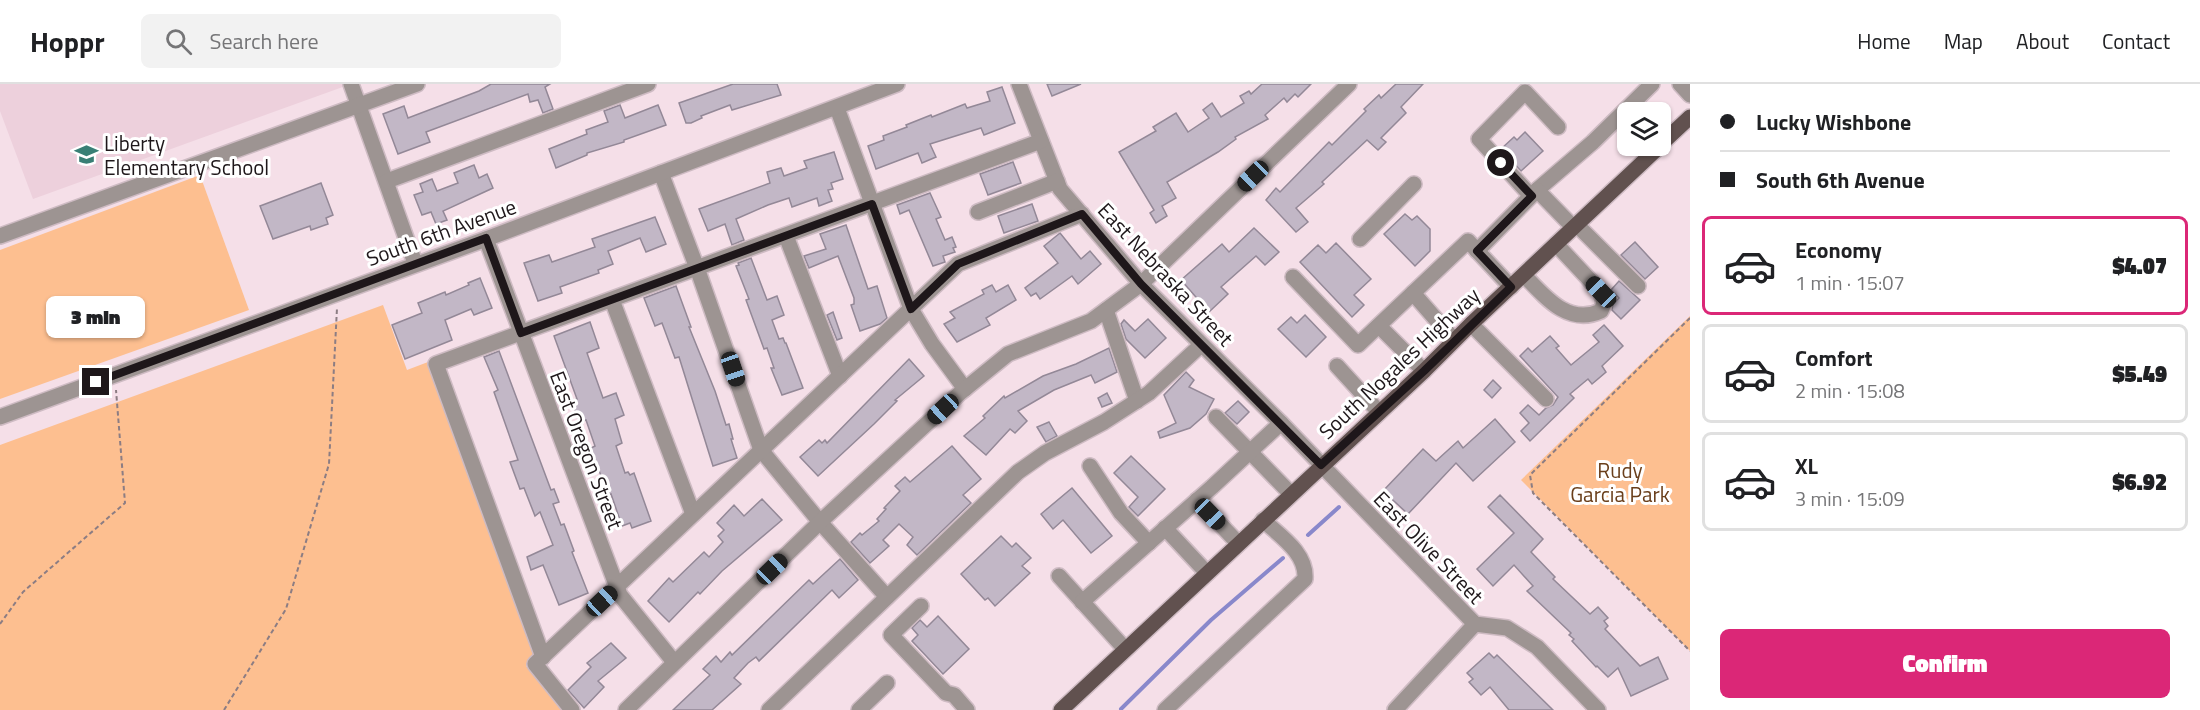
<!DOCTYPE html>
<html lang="en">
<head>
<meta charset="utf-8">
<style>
	body { margin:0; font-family:"Titillium Web",sans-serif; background:#f2f2f2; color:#202124; height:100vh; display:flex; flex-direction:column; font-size:22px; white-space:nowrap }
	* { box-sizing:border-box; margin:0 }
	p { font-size:20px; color:#757577 }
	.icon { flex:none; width:33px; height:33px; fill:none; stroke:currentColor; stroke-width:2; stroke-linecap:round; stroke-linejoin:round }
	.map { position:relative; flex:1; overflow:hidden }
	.drawer { display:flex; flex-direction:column; background:#fff; width:510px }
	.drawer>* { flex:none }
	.banner { display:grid; align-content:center; height:132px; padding:0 30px; background:#fff }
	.tools { position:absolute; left:1617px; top:18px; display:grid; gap:12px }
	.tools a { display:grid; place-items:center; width:54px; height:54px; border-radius:9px; background:#fff; box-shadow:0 2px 4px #0004; font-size:30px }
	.end { position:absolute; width:27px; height:27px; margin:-14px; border:8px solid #1e171a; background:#fff; box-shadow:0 0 0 3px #fff }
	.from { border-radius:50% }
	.bubble { position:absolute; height:42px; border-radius:9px; background:#fff; box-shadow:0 2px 4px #0004; font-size:20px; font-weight:800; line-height:42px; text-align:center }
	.car { position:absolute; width:18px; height:36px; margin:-18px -9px; border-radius:8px; box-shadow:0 0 4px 2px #0007; background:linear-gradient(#222 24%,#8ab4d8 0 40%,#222 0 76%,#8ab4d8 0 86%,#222 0) }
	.banner b { display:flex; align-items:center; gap:21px; height:57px; font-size:22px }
	.banner b+b { border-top:2px solid #e0e0e0 }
	.banner i { width:15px; height:15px; background:#202124 }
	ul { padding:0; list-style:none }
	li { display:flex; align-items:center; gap:18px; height:99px; margin:0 12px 9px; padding:0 18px; border:3px solid #e0e0e0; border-radius:9px }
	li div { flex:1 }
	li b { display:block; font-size:22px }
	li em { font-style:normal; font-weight:800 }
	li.active { border-color:#db2777 }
	li>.icon { width:54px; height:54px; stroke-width:1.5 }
	.cta { display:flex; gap:12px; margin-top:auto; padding:12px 30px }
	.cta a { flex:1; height:69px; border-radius:9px; background:#db2777; color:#fff; font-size:24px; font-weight:800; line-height:69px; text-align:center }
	header { display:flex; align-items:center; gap:36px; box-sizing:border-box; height:84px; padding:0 30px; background:#fff; border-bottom:2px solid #e0e0e0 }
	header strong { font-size:28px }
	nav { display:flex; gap:33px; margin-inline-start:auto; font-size:21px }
	.search { width:420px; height:54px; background:#f2f2f2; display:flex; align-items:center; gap:15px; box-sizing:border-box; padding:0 21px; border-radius:9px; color:#757577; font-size:22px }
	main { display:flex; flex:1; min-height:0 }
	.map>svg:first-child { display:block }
	.built { fill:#edd0dc }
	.green { fill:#fdbf90 }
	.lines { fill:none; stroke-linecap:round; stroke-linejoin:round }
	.stream { stroke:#8988cb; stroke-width:4 }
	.building { fill:#c2b7c6; stroke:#938897; stroke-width:1.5 }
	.minor-casing { stroke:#cebbc3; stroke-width:18 }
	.major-casing { stroke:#cebbc3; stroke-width:18 }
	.path { stroke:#8c7d83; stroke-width:2; stroke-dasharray:4.5 3; stroke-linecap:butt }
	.minor { stroke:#9d9492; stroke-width:15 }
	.major { stroke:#61514f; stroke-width:15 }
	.route { stroke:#1e171a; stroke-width:8 }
	.labels { text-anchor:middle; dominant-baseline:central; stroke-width:6; stroke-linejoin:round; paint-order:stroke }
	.poi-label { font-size:21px; fill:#1e171a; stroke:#fff; text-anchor:start }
	.street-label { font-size:21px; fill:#1e171a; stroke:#fff }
	.park-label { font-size:21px; fill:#6a3f1b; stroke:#fff }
</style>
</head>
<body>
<header>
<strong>Hoppr</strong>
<div class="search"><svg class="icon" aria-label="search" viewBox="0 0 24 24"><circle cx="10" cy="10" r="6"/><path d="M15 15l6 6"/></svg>Search here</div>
<nav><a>Home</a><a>Map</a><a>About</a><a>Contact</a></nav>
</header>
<main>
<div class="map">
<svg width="1690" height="626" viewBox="0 0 1690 626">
	<rect width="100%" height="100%" fill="#f5dfe8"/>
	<path class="built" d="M0 0H351L33 115 0 27Z"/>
	<g class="green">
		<path d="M200 91 249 226 0 315V166Z"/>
		<path d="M383 221 407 286 428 278 534 571 526 582 567 626H0V361Z"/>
		<path d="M1690 232V567L1521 396Z"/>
	</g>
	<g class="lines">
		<g class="stream">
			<path d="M1308 451 1339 423"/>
			<path d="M1121 625 1211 536 1283 474"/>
		</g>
	</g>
	<g class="building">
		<path d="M491 0H550L545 3 553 25 543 29 538 16 530 18 528 10 426 48 430 58 398 70 383 30 404 22 408 34 479 7Z"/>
		<path d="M733 0H777L781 11 732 26 730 21 701 32 702 34 691 39H686L679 19Z"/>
		<path d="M1047 0H1081L1052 12Z"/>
		<path d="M1262 0H1311L1298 13 1295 10 1287 18 1284 14 1265 31 1268 35 1235 53 1236 55 1218 68 1167 98 1176 114 1162 122 1167 132 1156 139 1150 129 1154 126 1119 68 1156 47 1153 43 1176 29 1188 48 1209 34 1203 26 1212 19 1221 33 1244 19 1240 12 1249 7 1251 10Z"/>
		<path d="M1396 0H1423L1401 23 1406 29 1381 54 1386 58 1378 66 1367 56 1322 98 1324 100 1296 124 1308 138 1296 148 1266 116 1276 104 1280 108 1329 58 1332 61 1366 27 1364 25 1379 11 1381 14Z"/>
		<path d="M1002 3 1015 39 984 51 981 44 930 60 936 73 922 79 918 69 876 85 868 62 884 56 883 52 907 43 906 41 931 31 932 33 965 20 967 24 990 17 987 8Z"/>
		<path d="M620 21 625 34 658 21 666 41 624 56V58L587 69V71L556 84 549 65 587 50 586 46 608 38 604 27Z"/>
		<path d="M1525 48 1543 67 1521 87 1501 65 1514 53 1517 56Z"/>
		<path d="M834 68 843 95 831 99 833 105 828 106 832 117 819 122 817 114 792 123 789 114 768 121 736 135 744 156 732 161 725 140 708 147 699 125 770 99 767 88 781 84 784 92 807 84 804 77Z"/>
		<path d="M1013 78 1021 99 988 111 980 90Z"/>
		<path d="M474 81 479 94 487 90 493 104 443 127 447 136 436 140 431 128 422 131 414 111 423 108 420 100 432 95 437 107 458 99 454 89Z"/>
		<path d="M321 99 333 131 326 134 328 140 311 146 310 142 273 155 260 122Z"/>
		<path d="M930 109 941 133 936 135 945 156 952 153 956 163 953 164 955 168 943 172 945 178 933 182 909 126 900 130 897 121Z"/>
		<path d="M1032 120 1038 137 1004 149 998 132Z"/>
		<path d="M1405 130 1412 136 1417 132 1430 145V167L1415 182 1384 150Z"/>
		<path d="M655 133 666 160 646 168 640 154 608 167 613 180 598 186 599 189 560 203 562 209 538 217 524 179 549 171 552 178 595 163 592 155Z"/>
		<path d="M846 141 868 205 877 202 887 234 880 240 860 247 851 221 854 220V214L838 172 809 184 804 172 826 165 820 150Z"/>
		<path d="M1254 144 1279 168 1265 181 1256 172 1221 203 1228 210 1209 228 1181 196 1222 160 1229 168Z"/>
		<path d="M1060 149 1081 175 1090 167 1101 180 1078 200 1072 192 1040 215 1036 209 1031 212 1025 204 1058 179 1044 162Z"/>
		<path d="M1635 158 1658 183 1645 195 1621 171Z"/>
		<path d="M1336 159 1371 195 1354 211 1364 221 1352 233 1300 178 1318 161 1326 169Z"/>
		<path d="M751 174 767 216 777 212 784 231 772 236 779 255 783 254 785 259H786L803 304 782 311 771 284H774L767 264 764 265 746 216 749 215 736 182 739 181 738 179Z"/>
		<path d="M480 194 492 224 474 231 471 225 445 236 452 256 405 275 392 241 422 229 418 219 445 208 446 211 469 201 468 199Z"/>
		<path d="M1619 197 1640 216 1621 235 1612 226 1613 220 1619 214 1611 206Z"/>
		<path d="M992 201 996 208 1008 201 1016 216 986 234 990 241 957 258 944 240 955 234 950 228 984 210 982 206Z"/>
		<path d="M676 202 691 243H689L715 307 726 341 729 340 733 355H731L737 374 713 382 679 273 675 274 662 239 655 242 644 214Z"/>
		<path d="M833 228 842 254 837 256 827 231Z"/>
		<path d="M1305 231 1326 253 1306 273 1278 245 1291 233 1297 239Z"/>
		<path d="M1148 235 1166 254 1145 274 1126 255 1121 240 1124 236 1135 247Z"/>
		<path d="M590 238 599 264 587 269 603 314 616 309 624 331 615 335 622 359 616 362 625 389 628 388 630 391 634 389 651 437 632 444 630 439 622 442 611 410 608 411 597 381 594 382 587 366 595 362 586 336 580 338 571 317 577 315 554 252Z"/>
		<path d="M1604 241 1623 262 1602 282 1606 288 1592 300 1588 295 1570 310 1574 314 1530 357 1521 347 1529 339 1520 329 1528 321 1539 331 1546 324 1553 321 1558 313 1520 272 1528 264 1532 268 1550 252 1559 262 1556 264 1571 281 1599 258 1593 251Z"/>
		<path d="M1109 264 1117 288 1095 299 1091 291 1054 306 1018 327 1027 337 1015 349 1010 345 986 371 964 352 985 334 983 332 1004 312 1005 314 1043 292 1076 280Z"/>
		<path d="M499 267 551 406 554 405 559 418 553 420 561 441 564 440 574 467 572 468 588 509 559 521 543 481 531 486 527 473 553 461 540 428 535 432 524 404 520 405 510 378 518 376 494 308 498 306 484 273Z"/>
		<path d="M909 275 924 292 895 316 897 317 874 340 818 392 800 373 819 356 822 359 825 356 827 359Z"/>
		<path d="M1186 288 1194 296 1189 303 1214 315 1206 330 1190 344 1160 354 1158 348 1176 339 1164 311Z"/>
		<path d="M1493 296 1501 304 1492 314 1484 306Z"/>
		<path d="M1107 309 1112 319 1102 323 1098 314Z"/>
		<path d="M1238 317 1249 328 1237 340 1225 329Z"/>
		<path d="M1495 335 1515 358 1473 397 1456 379 1408 430 1383 407 1423 365 1436 377 1458 357 1463 364Z"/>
		<path d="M1049 338 1057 352 1046 358 1037 343Z"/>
		<path d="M952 362 981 395 963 411 971 419 917 471 907 461 913 453 899 440 883 456 889 462 870 479 851 458 860 449 862 451 879 437 877 435 886 425 884 424 900 407 895 402 905 393 910 398Z"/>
		<path d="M1131 372 1165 405 1138 432 1129 423 1138 413 1114 389Z"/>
		<path d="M1072 404 1112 452 1091 469 1063 436 1053 445 1041 430Z"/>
		<path d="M1500 411 1543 455 1531 468 1555 493 1553 495 1590 530 1598 523 1608 534 1604 537 1608 542 1605 545 1640 582 1658 573 1668 595 1631 612 1618 584 1608 593 1597 582 1596 583 1572 557 1574 555 1569 551 1571 549 1527 507 1533 502 1514 481 1493 502 1477 485 1514 449 1488 423Z"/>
		<path d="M762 415 782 436 722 487 700 510 698 508 669 538 648 517 669 494 673 498 704 468 709 473 723 458 718 452 724 446 717 439 734 421 744 432Z"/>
		<path d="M1001 452 1012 463 1016 459 1031 474 1022 482 1030 489 995 522 988 514 985 516 961 490Z"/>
		<path d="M840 475 858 496 839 514 832 506 759 577 756 573 748 579 734 594 741 600 712 626H673L710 591 703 585 716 572 721 578 730 568 732 571 809 496 813 500Z"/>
		<path d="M938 532 969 565 943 590 912 557 918 551 912 544 920 536 927 543Z"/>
		<path d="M611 559 626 574 598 597 604 603 584 624 568 606 591 583 587 579Z"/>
		<path d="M1489 569 1494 574 1497 571 1553 626H1509L1490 603 1481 611 1469 598 1473 595 1467 589Z"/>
	</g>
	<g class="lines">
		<defs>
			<g id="minor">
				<path d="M351 0 415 179"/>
				<path d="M1019 0 1060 105 1141 200 1281 339 1475 540 1507 544 1537 563 1598 626"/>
				<path d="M1680 0 1690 11"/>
				<path d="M837 24 911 225 932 260 965 305"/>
				<path d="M661 89 697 184 761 366 820 438 887 513"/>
				<path d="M387 97 648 0"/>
				<path d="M1537 106 1593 58 1652 0"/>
				<path d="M1531 112 1479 55 1525 8 1558 43"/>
				<path d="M978 128 1057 97"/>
				<path d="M1577 141 1638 202"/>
				<path d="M0 152 417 0"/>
				<path d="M786 152 840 292"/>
				<path d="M486 155 620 511 674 578"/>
				<path d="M1360 155 1414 100"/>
				<path d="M1477 167 1537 106 1574 144"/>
				<path d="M1524 191C1545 213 1568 242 1601 227L1604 219 1601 208 1556 160"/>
				<path d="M1293 193 1358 261 1468 157 1511 203"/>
				<path d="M1413 209 1454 256"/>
				<path d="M612 216 693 430"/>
				<path d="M1106 226 1137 317"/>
				<path d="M1471 240 1546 315"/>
				<path d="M1379 242 1424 287"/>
				<path d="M1337 282 1379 328"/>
				<path d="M0 333 486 155 897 0"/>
				<path d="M1216 333 1291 410"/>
				<path d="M1090 382 1121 429 1149 459"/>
				<path d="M1197 416 1238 459"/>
				<path d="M1165 444 1207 489"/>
				<path d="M1059 492 1125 565"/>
				<path d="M1082 518 1212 403 1281 339"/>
				<path d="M921 522 891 551 946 609 954 611 967 626"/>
				<path d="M543 573 436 280 1041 57"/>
				<path d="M572 626 535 580 958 180 1082 130"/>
				<path d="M626 626 820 438 960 309 1008 270 1091 237 1141 200 1349 0"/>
				<path d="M769 626 1018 388 1045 369 1104 338 1149 309 1201 261"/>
				<path d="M859 626 887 599"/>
				<path d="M1165 626 1305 495C1307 469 1280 452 1263 436"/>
				<path d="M1395 626 1475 540"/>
			</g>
			<g id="major">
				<path d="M1660 61 1690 33"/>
				<path d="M1061 626 1424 287 1471 240 1660 62"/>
			</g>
		</defs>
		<use href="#minor" class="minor-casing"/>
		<use href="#major" class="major-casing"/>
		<g class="path">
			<path d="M1690 234 1530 391 1533 409 1690 567"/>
			<path d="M0 540 23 508 125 419 116 306"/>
			<path d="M224 626 286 525 329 380 337 224"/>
		</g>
		<use href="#minor" class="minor"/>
		<use href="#major" class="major"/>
	</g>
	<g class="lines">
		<path class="route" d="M96 298 486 154 521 249 872 120 911 225 958 180 1082 130 1141 200 1321 381 1424 287 1511 203 1477 167 1532 112 1501 79"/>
	</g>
	<defs>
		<symbol id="school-bare" viewBox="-9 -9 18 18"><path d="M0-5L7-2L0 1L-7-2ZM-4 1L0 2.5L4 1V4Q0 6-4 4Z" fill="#397f75" stroke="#fff" stroke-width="2.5" paint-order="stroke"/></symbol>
	</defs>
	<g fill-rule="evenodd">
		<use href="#school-bare" x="70" y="54" width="33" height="33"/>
	</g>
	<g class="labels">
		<g class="poi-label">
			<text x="104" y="59">Liberty<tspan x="104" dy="24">Elementary School</tspan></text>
		</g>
		<g class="street-label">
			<text transform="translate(441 148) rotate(-20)">South 6th Avenue</text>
			<text transform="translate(1166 190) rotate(47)">East Nebraska Street</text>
			<text transform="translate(1399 279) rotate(-43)">South Nogales Highway</text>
			<text transform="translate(587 366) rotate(69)">East Oregon Street</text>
			<text transform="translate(1429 463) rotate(46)">East Olive Street</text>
		</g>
		<g class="park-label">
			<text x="1620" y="386">Rudy<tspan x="1620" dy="24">Garcia Park</tspan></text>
		</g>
	</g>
</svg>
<div class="tools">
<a><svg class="icon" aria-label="layers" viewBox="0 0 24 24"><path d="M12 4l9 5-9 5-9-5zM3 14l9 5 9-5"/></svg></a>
</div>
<i class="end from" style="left:1501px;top:79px"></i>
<i class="end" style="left:96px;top:298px"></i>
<div class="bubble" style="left:46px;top:212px;width:99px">3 min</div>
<i class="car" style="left:1253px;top:92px;rotate:226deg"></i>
<i class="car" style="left:1601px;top:208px;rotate:316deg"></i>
<i class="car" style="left:733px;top:285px;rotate:161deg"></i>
<i class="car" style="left:943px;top:325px;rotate:227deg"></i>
<i class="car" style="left:1210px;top:430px;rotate:136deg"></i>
<i class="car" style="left:772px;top:485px;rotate:46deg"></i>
<i class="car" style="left:602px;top:517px;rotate:47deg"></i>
</div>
<section class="drawer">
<div class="banner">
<b><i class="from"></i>Lucky Wishbone</b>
<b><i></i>South 6th Avenue</b>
</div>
<ul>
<li class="active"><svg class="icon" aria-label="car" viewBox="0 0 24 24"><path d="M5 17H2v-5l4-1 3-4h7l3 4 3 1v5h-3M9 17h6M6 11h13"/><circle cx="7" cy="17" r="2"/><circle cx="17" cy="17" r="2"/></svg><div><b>Economy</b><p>1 min · 15:07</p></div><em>$4.07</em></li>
<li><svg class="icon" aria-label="car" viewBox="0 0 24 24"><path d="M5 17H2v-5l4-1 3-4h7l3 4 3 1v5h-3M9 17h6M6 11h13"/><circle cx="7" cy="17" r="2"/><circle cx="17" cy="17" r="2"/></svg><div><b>Comfort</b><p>2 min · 15:08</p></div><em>$5.49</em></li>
<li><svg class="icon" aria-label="car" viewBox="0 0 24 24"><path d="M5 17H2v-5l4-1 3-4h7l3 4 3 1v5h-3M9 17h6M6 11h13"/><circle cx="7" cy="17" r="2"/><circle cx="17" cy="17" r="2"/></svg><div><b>XL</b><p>3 min · 15:09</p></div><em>$6.92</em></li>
</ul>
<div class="cta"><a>Confirm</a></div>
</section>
</main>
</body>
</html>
